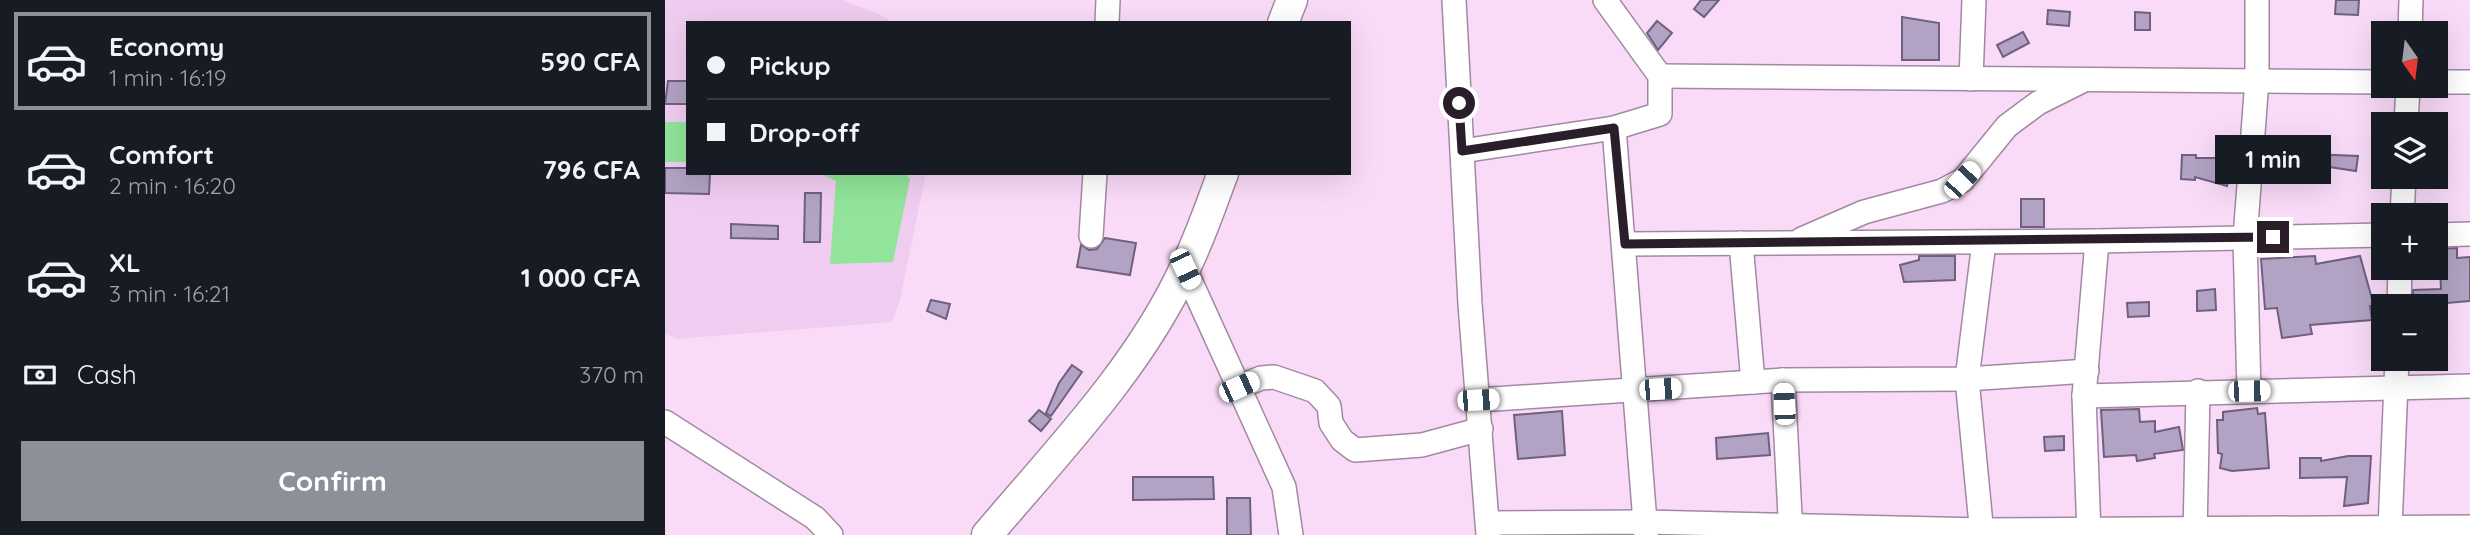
<!DOCTYPE html>
<html lang="en">
<head>
<meta charset="utf-8">
<style>
	body { margin:0; font-family:Quicksand,sans-serif; background:#242831; color:#f1f3f6; height:100vh; display:flex; flex-direction:column; font-size:26px; white-space:nowrap }
	* { box-sizing:border-box; margin:0 }
	p { font-size:23px; color:#9ea1a6 }
	.icon { flex:none; width:38px; height:38px; fill:none; stroke:currentColor; stroke-width:2; stroke-linecap:round; stroke-linejoin:round }
	.map { position:relative; flex:1; overflow:hidden }
	.drawer { display:flex; flex-direction:column; background:#171b24; width:665px }
	.drawer>* { flex:none }
	.hud { position:absolute; left:21px; top:21px; width:665px; height:154px; border-radius:0px; box-shadow:0 7px 28px #0002; display:grid; align-content:center; height:154px; padding:0 21px; background:#171b24 }
	.needle { width:46px; rotate:166deg }
	.controls { position:absolute; left:1706px; top:21px; display:grid; gap:14px }
	.controls a { display:grid; place-items:center; width:77px; height:77px; border-radius:0px; background:#171b24; box-shadow:0 7px 28px #0002; font-size:35px }
	.end { position:absolute; width:32px; height:32px; margin:-16px; border:9px solid #291e29; background:#fff; box-shadow:0 0 0 4px #fff }
	.from { border-radius:50% }
	.bubble { position:absolute; height:49px; border-radius:0px; background:#171b24; box-shadow:0 7px 28px #0002; font-size:23px; font-weight:700; line-height:49px; text-align:center }
	.car { position:absolute; width:21px; height:42px; margin:-21px -10px; border-radius:9px; box-shadow:0 0 5px 2px #0007; background:linear-gradient(#fff 24%,#345 0 40%,#fff 0 76%,#345 0 86%,#fff 0) }
	.hud b { display:flex; align-items:center; gap:24px; height:66px; font-size:26px }
	.hud b+b { border-top:2px solid #363941 }
	.hud i { width:18px; height:18px; background:#f1f3f6 }
	ul { padding:12px 0 0; list-style:none }
	li { display:flex; align-items:center; gap:21px; height:98px; margin:0 14px 10px; padding:0 7px; border:4px solid transparent; border-radius:0px }
	li div { flex:1 }
	li b { display:block; font-size:26px }
	li em { font-style:normal; font-weight:700 }
	li.on { border-color:#8c9099 }
	li>.icon { width:63px; height:63px; stroke-width:1.5 }
	.pay { display:flex; align-items:center; gap:18px; height:77px; padding:0 21px; font-size:26px }
	.pay p { margin-inline-start:auto }
	.cta { display:flex; gap:14px; margin-top:auto; padding:14px 21px }
	.cta a { flex:1; height:80px; border-radius:0px; background:#8c9099; color:#fff; font-size:28px; font-weight:700; line-height:80px; text-align:center }
	main { display:flex; flex:1; min-height:0 }
	.map>svg:first-child { display:block }
	.built { fill:#f0cdf0 }
	.green { fill:#91e499 }
	.building { fill:#b2a2c3; stroke:#6f607f; stroke-width:2 }
	.lines { fill:none; stroke-linecap:round; stroke-linejoin:round }
	.minor-casing { stroke:#a388a3; stroke-width:26 }
	.major-casing { stroke:#a388a3; stroke-width:33 }
	.minor { stroke:#fff; stroke-width:23 }
	.major { stroke:#fff; stroke-width:30 }
	.route { stroke:#291e29; stroke-width:9 }
</style>
</head>
<body>
<main>
<section class="drawer">
<ul>
<li class="on"><svg class="icon" aria-label="car" viewBox="0 0 24 24"><path d="M5 17H2v-5l4-1 3-4h7l3 4 3 1v5h-3M9 17h6M6 11h13"/><circle cx="7" cy="17" r="2"/><circle cx="17" cy="17" r="2"/></svg><div><b>Economy</b><p>1 min · 16:19</p></div><em>590 CFA</em></li>
<li><svg class="icon" aria-label="car" viewBox="0 0 24 24"><path d="M5 17H2v-5l4-1 3-4h7l3 4 3 1v5h-3M9 17h6M6 11h13"/><circle cx="7" cy="17" r="2"/><circle cx="17" cy="17" r="2"/></svg><div><b>Comfort</b><p>2 min · 16:20</p></div><em>796 CFA</em></li>
<li><svg class="icon" aria-label="car" viewBox="0 0 24 24"><path d="M5 17H2v-5l4-1 3-4h7l3 4 3 1v5h-3M9 17h6M6 11h13"/><circle cx="7" cy="17" r="2"/><circle cx="17" cy="17" r="2"/></svg><div><b>XL</b><p>3 min · 16:21</p></div><em>1 000 CFA</em></li>
</ul>
<div class="pay"><svg class="icon" aria-label="cash" viewBox="0 0 24 24"><path d="M3 7h18v10H3z"/><circle cx="12" cy="12" r="2"/></svg>Cash<p>370 m</p></div>
<div class="cta"><a>Confirm</a></div>
</section>
<div class="map">
<svg width="1805" height="535" viewBox="0 0 1805 535">
	<rect width="100%" height="100%" fill="#f9dbf8"/>
	<path class="built" d="M0 0H178L221 17 227 23H23V173H261L235 300 227 322 11 339 0 333Z"/>
	<g class="green">
		<rect x="0" y="122" width="23" height="40"/>
		<path d="M240 173 245 179 228 262 165 264 171 181 155 173Z"/>
	</g>
	<g class="building">
		<path d="M1036 0H1054L1039 17 1029 9Z"/>
		<path d="M1671 0H1694L1693 15 1670 14Z"/>
		<path d="M1383 10 1405 12 1404 26 1382 24Z"/>
		<path d="M1470 12 1485 13V30H1470Z"/>
		<path d="M1237 17 1274 23V60H1237Z"/>
		<path d="M992 21 1007 33 993 50 982 33Z"/>
		<path d="M1358 32 1364 43 1338 57 1332 45Z"/>
		<path d="M3 81H23V104H0Z"/>
		<path d="M1645 154 1693 156 1691 171 1644 164Z"/>
		<path d="M1517 155H1531V158H1570L1562 186 1530 177V180L1516 179Z"/>
		<path d="M0 168H23V173H45L44 194 0 193Z"/>
		<path d="M140 193H156L155 242H139Z"/>
		<rect x="1356" y="199" width="23" height="28"/>
		<path d="M66 224 113 226V239L66 238Z"/>
		<path d="M440 238 471 243 465 275 412 267 416 245 424 250 432 249Z"/>
		<path d="M1792 248V258L1805 257V301L1748 306V290L1776 289 1774 249Z"/>
		<path d="M1254 256H1290V280L1239 282 1235 265 1254 260Z"/>
		<path d="M1650 256 1651 264 1695 256 1709 306H1705L1707 320 1645 325 1647 334 1617 338 1612 308 1600 309 1596 259Z"/>
		<path d="M1550 289 1551 310 1532 311V291Z"/>
		<path d="M266 300 285 304 281 319 262 311Z"/>
		<path d="M1484 302V316L1463 317 1462 303Z"/>
		<path d="M407 365 417 372 386 416 381 413 394 383Z"/>
		<path d="M1592 408 1593 414 1600 413 1604 468 1567 471 1555 468 1557 454 1553 453 1552 420H1558V412Z"/>
		<path d="M1474 409 1475 422 1490 421V432L1514 427 1518 450 1489 454 1490 458 1472 461 1471 455 1439 457 1436 410Z"/>
		<path d="M374 410 386 419 376 431 364 421Z"/>
		<path d="M897 411 900 455 853 459 849 415Z"/>
		<path d="M1103 433 1105 455 1052 459 1051 438Z"/>
		<path d="M1399 436V450L1380 451 1379 437Z"/>
		<path d="M1683 456H1706L1703 503 1679 506 1682 477 1635 478V458H1656V461Z"/>
		<path d="M468 477H548L549 499 468 500Z"/>
		<path d="M562 498H585L586 535H562Z"/>
	</g>
	<g class="lines">
		<defs>
			<g id="minor">
				<path d="M789 0 805 304 823 535"/>
				<path d="M442 23 443 0"/>
				<path d="M1745 33 1746 0"/>
				<path d="M995 76 1718 82"/>
				<path d="M1306 79 1309 0"/>
				<path d="M1771 82H1805"/>
				<path d="M1741 124 1743 86"/>
				<path d="M949 128 981 535"/>
				<path d="M797 151 949 128 995 114V76L940 0"/>
				<path d="M1737 215 1739 177"/>
				<path d="M1771 235 1805 234"/>
				<path d="M426 236 430 173"/>
				<path d="M1137 239 1199 212 1277 191 1298 180 1342 126 1373 103 1417 81"/>
				<path d="M1076 243 1088 382"/>
				<path d="M960 244 1432 241 1718 235"/>
				<path d="M520 269 619 487 626 535"/>
				<path d="M1734 306 1735 268"/>
				<path d="M1118 380 1126 535"/>
				<path d="M574 387 596 378 609 377 650 391 664 406 666 423 677 440 690 450 757 445 816 429"/>
				<path d="M1584 391 1580 238 1592 80V0"/>
				<path d="M1419 396 1805 386"/>
				<path d="M813 400 1118 380 1302 379 1422 371"/>
				<path d="M0 422 150 518 166 535"/>
				<path d="M824 523 980 522 1317 530 1805 527"/>
				<path d="M1725 528 1732 359"/>
				<path d="M1317 535 1302 379 1319 242"/>
				<path d="M1424 535 1419 396 1432 241"/>
				<path d="M1530 535 1533 391"/>
			</g>
			<g id="major">
				<path d="M618 23 627 0"/>
				<path d="M322 535C392 452 474 368 520 268 535 238 546 205 558 173"/>
			</g>
		</defs>
		<use href="#minor" class="minor-casing"/>
		<use href="#major" class="major-casing"/>
		<use href="#minor" class="minor"/>
		<use href="#major" class="major"/>
	</g>
	<g class="lines">
		<path class="route" d="M794 103 797 151 949 128 960 244 1608 237"/>
	</g>
</svg>
<div class="controls">
<a><svg class="needle" viewBox="-14 -14 28 28"><path d="M0-13l5 13h-10z" fill="#e53935"/><path d="M0 13l5-13h-10z" fill="#9ea1a6"/></svg></a>
<a><svg class="icon" aria-label="layers" viewBox="0 0 24 24"><path d="M12 4l9 5-9 5-9-5zM3 14l9 5 9-5"/></svg></a>
<a>+</a>
<a>−</a>
</div>
<i class="end from" style="left:794px;top:103px"></i>
<i class="end" style="left:1608px;top:237px"></i>
<div class="bubble" style="left:1550px;top:135px;width:116px">1 min</div>
<i class="car" style="left:1297px;top:180px;rotate:43deg"></i>
<i class="car" style="left:520px;top:269px;rotate:155deg"></i>
<i class="car" style="left:574px;top:387px;rotate:66deg"></i>
<i class="car" style="left:995px;top:389px;rotate:86deg"></i>
<i class="car" style="left:1584px;top:391px;rotate:89deg"></i>
<i class="car" style="left:813px;top:400px;rotate:87deg"></i>
<i class="car" style="left:1119px;top:404px;rotate:357deg"></i>
<div class="hud">
<b><i class="from"></i>Pickup</b>
<b><i></i>Drop-off</b>
</div>
</div>
</main>
</body>
</html>
